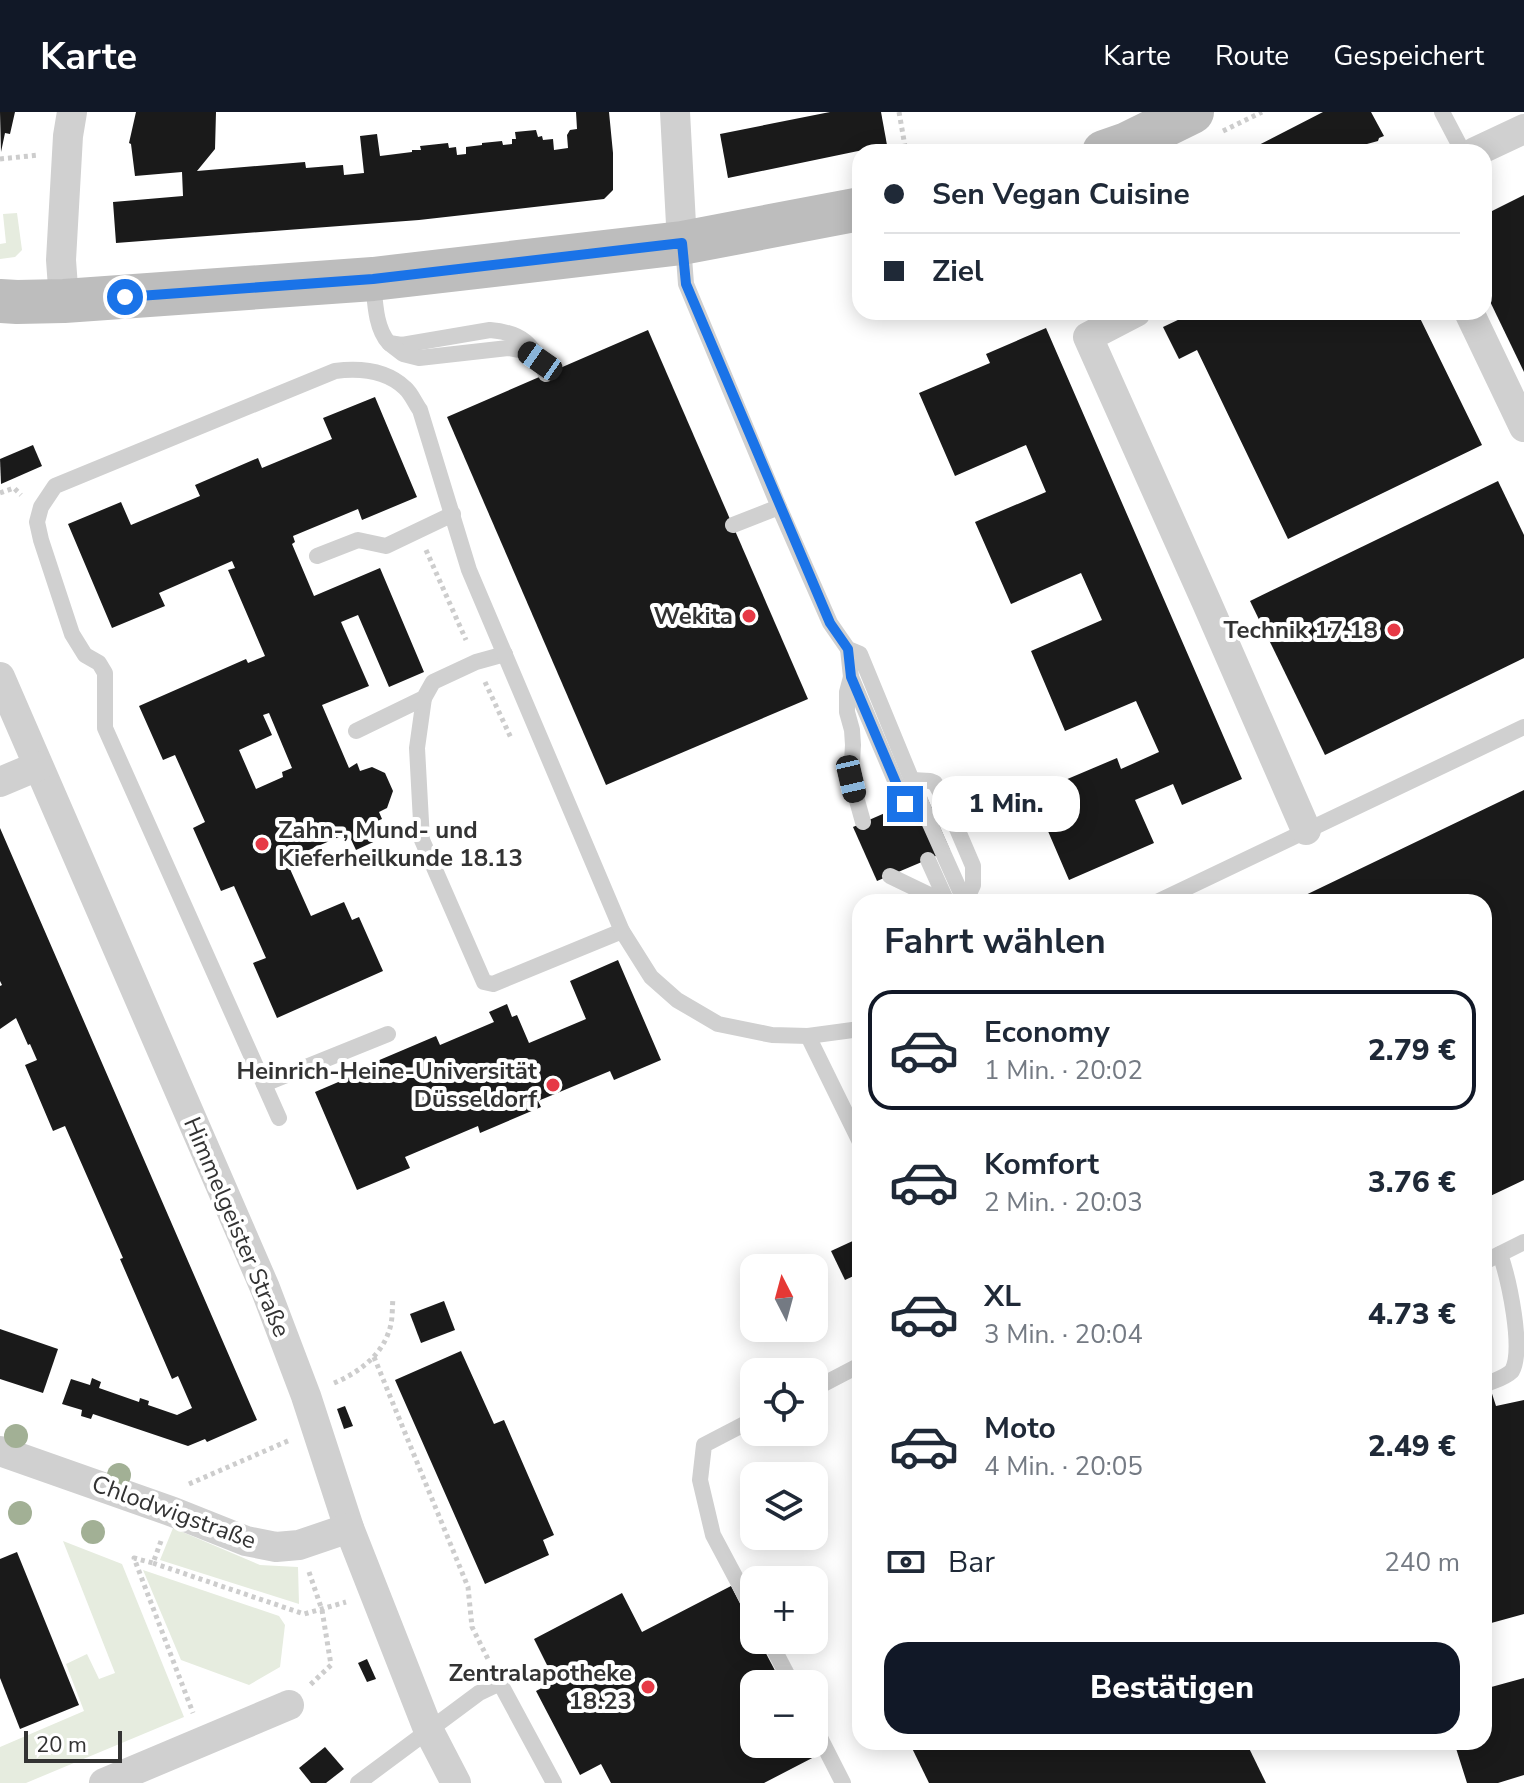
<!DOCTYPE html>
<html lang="de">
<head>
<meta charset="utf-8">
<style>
	body { margin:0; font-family:"Nunito Sans",sans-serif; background:#f6f6f7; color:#1f2937; height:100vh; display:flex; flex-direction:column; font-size:30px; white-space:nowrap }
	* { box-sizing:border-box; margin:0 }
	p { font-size:26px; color:#747a83 }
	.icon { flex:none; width:44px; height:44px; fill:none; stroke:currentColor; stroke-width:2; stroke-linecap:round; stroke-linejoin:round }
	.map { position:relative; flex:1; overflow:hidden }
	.drawer { position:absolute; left:852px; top:782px; width:640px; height:856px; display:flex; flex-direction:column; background:#fff; border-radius:24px; box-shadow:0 4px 20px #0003 }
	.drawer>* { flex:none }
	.top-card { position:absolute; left:852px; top:32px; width:640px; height:176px; border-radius:24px; box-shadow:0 4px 20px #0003; display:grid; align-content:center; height:176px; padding:0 32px; background:#fff }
	.needle { width:52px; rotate:354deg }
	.buttons { position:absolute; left:740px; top:1142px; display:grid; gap:16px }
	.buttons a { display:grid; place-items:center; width:88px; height:88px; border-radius:16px; background:#fff; box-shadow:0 4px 20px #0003; font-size:40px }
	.scale { position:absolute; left:24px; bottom:20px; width:98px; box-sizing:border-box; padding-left:8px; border:4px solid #333; border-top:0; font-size:22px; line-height:28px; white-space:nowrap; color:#333; -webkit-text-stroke:6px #fff; paint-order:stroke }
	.end { position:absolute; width:36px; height:36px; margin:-18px; border:10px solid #1a73e8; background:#fff; box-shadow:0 0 0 4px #fff }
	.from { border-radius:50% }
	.bubble { position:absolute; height:56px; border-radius:24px; background:#fff; box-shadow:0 4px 20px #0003; font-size:26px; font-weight:800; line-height:56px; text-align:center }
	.car { position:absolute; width:24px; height:48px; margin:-24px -12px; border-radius:10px; box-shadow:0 0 6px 2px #0007; background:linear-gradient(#222 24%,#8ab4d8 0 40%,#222 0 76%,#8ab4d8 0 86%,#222 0) }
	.top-card b { display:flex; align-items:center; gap:28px; height:76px; font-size:30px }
	.top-card b+b { border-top:2px solid #e0e1e3 }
	.top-card i { width:20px; height:20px; background:#1f2937 }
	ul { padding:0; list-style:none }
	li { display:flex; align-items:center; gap:24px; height:120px; margin:0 16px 12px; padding:0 16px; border:4px solid transparent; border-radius:24px }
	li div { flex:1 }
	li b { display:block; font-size:30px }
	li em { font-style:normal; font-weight:800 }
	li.selected { border-color:#111827 }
	li>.icon { width:72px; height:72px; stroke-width:1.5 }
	h2 { padding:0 32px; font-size:36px; line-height:96px }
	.pay { display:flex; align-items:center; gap:20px; height:88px; padding:0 32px; font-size:30px }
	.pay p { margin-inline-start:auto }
	.button { display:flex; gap:16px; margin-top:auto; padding:16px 32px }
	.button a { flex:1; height:92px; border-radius:24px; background:#111827; color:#fff; font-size:32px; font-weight:800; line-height:92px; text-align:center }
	header { display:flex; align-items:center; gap:48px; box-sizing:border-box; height:112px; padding:0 40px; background:#111827; color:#fff }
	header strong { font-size:38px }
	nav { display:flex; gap:44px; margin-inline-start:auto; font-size:28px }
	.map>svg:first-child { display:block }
	.green { fill:#e6ecdf }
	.building { fill:#1a1a1a; fill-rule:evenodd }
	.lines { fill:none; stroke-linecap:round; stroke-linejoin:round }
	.path { stroke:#cdcdcd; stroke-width:5; stroke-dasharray:4 4; stroke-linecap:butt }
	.lane { stroke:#d0d0d0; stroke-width:16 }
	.street { stroke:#d0d0d0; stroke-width:30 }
	.secondary { stroke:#bdbdbd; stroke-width:44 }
	.tree { fill:#a2b095 }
	.route { stroke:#1a73e8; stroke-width:10 }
	.poi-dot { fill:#e63946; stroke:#fff; stroke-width:3 }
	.labels { text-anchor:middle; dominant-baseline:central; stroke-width:8; stroke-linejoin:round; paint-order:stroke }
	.poi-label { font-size:24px; font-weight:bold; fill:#333; stroke:#fff; text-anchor:end }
	.street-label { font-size:24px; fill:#333; stroke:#fff }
</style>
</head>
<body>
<header>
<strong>Karte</strong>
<nav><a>Karte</a><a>Route</a><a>Gespeichert</a></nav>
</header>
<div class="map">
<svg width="1524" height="1671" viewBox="0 0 1524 1671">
	<rect width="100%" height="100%" fill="#fff"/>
	<g class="green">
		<path d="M17 101 22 138 15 145 0 147V132L6 131 3 102Z"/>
		<path d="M173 1416 260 1453 298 1455 299 1492 160 1448Z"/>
		<path d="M63 1429 122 1452 184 1605 26 1671H0V1635L84 1599 66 1552 87 1542 99 1567 115 1561Z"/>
		<path d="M143 1458 279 1504 285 1513 280 1555 249 1573 181 1548Z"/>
	</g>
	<g class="building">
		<path d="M0 0H15L10 22 5 21 1 40Z"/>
		<path d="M136 0H216L215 37 197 59 305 50 306 56 343 53 344 63 364 61 360 24 377 22 380 44 412 40V38H421L420 34 448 31 449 36 456 35 457 43 466 42V35L482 33V31L502 29 503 33 512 32V27H516L515 20 536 18 538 25 542 24 543 28 553 27 554 38 568 36 567 23 570 18 577 17 576 0H609L613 41V78L604 87 419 108 116 131 113 90 183 84 182 60 135 64 131 32 129 31Z"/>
		<path d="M830 0H881L887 33 728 66 720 22Z"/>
		<path d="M1323 0H1371L1384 24 1379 26 1378 29 1367 32 1366 37H1357L1352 40H1245Z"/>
		<path d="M1524 83V260L1484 177V103Z"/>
		<path d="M1201 200H1417L1482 333 1288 427 1197 238 1179 247 1163 215 1182 206 1183 208Z"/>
		<path d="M1046 216 1242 667 1182 693 1173 672 1135 688 1154 731 1069 768 1032 682 1117 646 1121 657 1159 640 1136 589 1065 619 1031 539 1102 508 1081 461 1011 492 975 410 1046 380 1026 333 955 364 919 281 990 251 986 242Z"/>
		<path d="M648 218 808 587 606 673 447 305Z"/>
		<path d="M375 285 417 385 362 408 358 397 293 424 295 430 292 432 314 484 380 456 424 560 389 575 358 503 341 510 369 574 322 593 349 656 357 651 360 659 372 655 385 661 393 679 387 696 379 700 382 707 375 710 382 726 356 738 348 721 286 748 311 804 344 790 352 808 359 805 383 859 277 906 253 851 266 846 234 774 221 779 193 716 205 710 175 643 163 648 139 594 246 547 248 551 265 544 228 458 235 456 232 449 159 481 165 494 112 516 68 412 121 390 131 413 200 384 195 373 258 346 262 356 332 327 323 306ZM269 601 292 656 282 660 283 665 256 677 239 638 272 623 263 603Z"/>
		<path d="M33 333 42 354 1 372 0 347Z"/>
		<path d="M1498 369 1524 423V546L1325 643 1250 489Z"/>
		<path d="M1524 678V1068L1484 1087V790H1291Z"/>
		<path d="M926 683 950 738 877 769 853 715Z"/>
		<path d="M0 716 257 1308 207 1330 205 1327 188 1334 93 1302 91 1307 81 1304 82 1298 62 1292 71 1267 90 1273 92 1266 101 1270 99 1276 139 1290 140 1286 149 1289 148 1293 177 1303 192 1296 178 1264 172 1267 120 1147 123 1146 65 1014 53 1019 25 953 37 948 30 932 28 933 16 906 0 917V874L2 873 0 869Z"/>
		<path d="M618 848 661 948 614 968 610 959 538 989 541 995 480 1021 478 1014 405 1045 410 1056 357 1078 315 980 364 959 363 955 436 924 440 933 494 910 489 900 507 892 512 905 517 903 529 931 586 907 570 869Z"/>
		<path d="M857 1127 860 1134V1161L845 1168 831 1139Z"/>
		<path d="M444 1189 455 1218 421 1231 410 1202Z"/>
		<path d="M0 1217 58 1237 43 1281 0 1267Z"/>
		<path d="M461 1239 494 1312 504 1308 554 1423 543 1428 549 1443 485 1472 395 1268Z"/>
		<path d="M1484 1257 1496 1294 1524 1288V1502L1484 1513Z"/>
		<path d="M345 1294 353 1314 344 1317 337 1297Z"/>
		<path d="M17 1440 79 1593 20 1617 0 1566V1447Z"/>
		<path d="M731 1474 754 1519V1528H759L782 1572H754V1632H813L818 1643 764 1671H611L601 1652 580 1663 536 1579 555 1569 534 1527 622 1481 642 1520Z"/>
		<path d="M367 1547 376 1567 367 1570 358 1551Z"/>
		<path d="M1524 1566V1663L1498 1671H1467L1454 1630H1484V1577Z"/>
		<path d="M909 1630H1246L1266 1671H929Z"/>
		<path d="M325 1635 344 1657 326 1671H311L299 1656Z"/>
	</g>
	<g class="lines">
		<g class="path">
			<path d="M899 0 906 40"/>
			<path d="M1223 19 1262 0"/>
			<path d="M0 47 39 43"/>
			<path d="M0 381 14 376 21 383"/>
			<path d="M426 438 466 528"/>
			<path d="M485 570 511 626"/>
			<path d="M374 1245 468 1475 472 1515 489 1549"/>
			<path d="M334 1271C358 1261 381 1244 389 1219 393 1209 392 1196 393 1186"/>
			<path d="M189 1372 290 1328"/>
			<path d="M161 1429 153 1451 134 1446 193 1601"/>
			<path d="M153 1451 304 1502 346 1490"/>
			<path d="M309 1460 322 1498 331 1553 309 1574"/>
		</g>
		<g class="lane">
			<path d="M1442 0 1463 40"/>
			<path d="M683 132 686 172 779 395 830 511 848 537 860 542 927 705 965 790"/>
			<path d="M373 168C375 188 375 216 389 231L402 233 490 218C524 221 532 232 546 262"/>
			<path d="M390 232 403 242 419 246 508 236 525 239 535 246"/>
			<path d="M733 413 779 395"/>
			<path d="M317 444 358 428 386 434 453 402"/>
			<path d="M848 537 851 565 905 692"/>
			<path d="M851 565 847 580V600L852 618 853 633 851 667 863 710"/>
			<path d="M424 586 417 636 422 728 484 870 493 872 622 819"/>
			<path d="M356 619 424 586 433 570 476 550 505 542"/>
			<path d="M912 668 930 669 935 671 946 691 973 754V773L965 790"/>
			<path d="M928 748 947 790"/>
			<path d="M890 764 944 790"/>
			<path d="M1157 790 1524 615"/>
			<path d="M808 924 860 1030"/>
			<path d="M264 972 388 922"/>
			<path d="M279 1006 105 616V561L99 551 85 543 72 522 41 428 37 410 41 395 55 374 335 259C359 256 386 258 405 276 411 281 415 291 420 298L469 458 622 819 651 865 677 888 718 912 772 923 808 924 860 917"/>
			<path d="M1484 1150 1524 1130"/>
			<path d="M1489 1271C1496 1268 1506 1265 1512 1259 1524 1237 1509 1168 1500 1142"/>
			<path d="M814 1277 860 1253"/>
			<path d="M754 1307 704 1333 700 1368 713 1423 754 1500"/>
			<path d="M769 1528 792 1572"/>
			<path d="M814 1614 843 1671"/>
			<path d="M358 1671 479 1581 500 1571 554 1671"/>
		</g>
		<g class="street">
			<path d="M675 0 682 131"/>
			<path d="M1475 40 1524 17"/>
			<path d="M64 189 61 148 68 24 72 0"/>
			<path d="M1136 200 1088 225 1206 489 1306 718"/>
			<path d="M1469 200 1524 315"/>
			<path d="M0 565 265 1176 306 1284 349 1416 428 1617 456 1671"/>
			<path d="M0 670 38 654"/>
			<path d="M0 1339 173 1400 246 1429 276 1435 299 1433 349 1416"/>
			<path d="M104 1671 289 1593"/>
		</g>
		<g class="secondary">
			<path d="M1104 40 1127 32 1192 0"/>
			<path d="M0 189 17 190 64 189 373 167 682 131 860 97"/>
		</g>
	</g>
	<g class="tree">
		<circle cx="16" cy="1324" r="12"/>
		<circle cx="119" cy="1363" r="12"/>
		<circle cx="20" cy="1401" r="12"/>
		<circle cx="93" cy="1420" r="12"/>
	</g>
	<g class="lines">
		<path class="route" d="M125 185 373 167 682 131 686 172 830 511 848 537 851 565 905 692"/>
	</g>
	<g class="poi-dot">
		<circle cx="749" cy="504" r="8"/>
		<circle cx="1394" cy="518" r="8"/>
		<circle cx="262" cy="732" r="8"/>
		<circle cx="553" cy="973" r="8"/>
		<circle cx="648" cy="1575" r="8"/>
	</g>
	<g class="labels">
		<g class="poi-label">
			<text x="733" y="504">Wekita</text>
			<text x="1378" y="518">Technik 17.18</text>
			<text x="278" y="718" text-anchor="start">Zahn-, Mund- und<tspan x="278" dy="28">Kieferheilkunde 18.13</tspan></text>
			<text x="537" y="959">Heinrich-Heine-Universität<tspan x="537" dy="28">Düsseldorf</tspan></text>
			<text x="632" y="1561">Zentralapotheke<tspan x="632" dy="28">18.23</tspan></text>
		</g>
		<g class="street-label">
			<text transform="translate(237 1115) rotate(67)">Himmelgeister Straße</text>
			<text transform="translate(174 1400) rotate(20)">Chlodwigstraße</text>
		</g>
	</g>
</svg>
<div class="buttons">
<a><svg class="needle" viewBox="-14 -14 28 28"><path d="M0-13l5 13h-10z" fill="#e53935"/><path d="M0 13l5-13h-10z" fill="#747a83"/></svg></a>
<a><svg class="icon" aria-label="locate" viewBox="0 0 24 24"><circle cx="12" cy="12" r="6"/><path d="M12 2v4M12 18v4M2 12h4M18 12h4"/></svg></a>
<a><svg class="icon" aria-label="layers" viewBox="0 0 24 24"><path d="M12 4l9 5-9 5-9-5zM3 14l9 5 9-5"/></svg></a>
<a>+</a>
<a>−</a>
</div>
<div class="scale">20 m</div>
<i class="end from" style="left:125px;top:185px"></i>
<i class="end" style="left:905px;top:692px"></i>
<div class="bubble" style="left:932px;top:664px;width:148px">1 Min.</div>
<i class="car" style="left:540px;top:249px;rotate:305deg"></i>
<i class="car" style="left:851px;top:667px;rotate:167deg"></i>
<div class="top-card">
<b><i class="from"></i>Sen Vegan Cuisine</b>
<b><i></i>Ziel</b>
</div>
<section class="drawer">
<h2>Fahrt wählen</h2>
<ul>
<li class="selected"><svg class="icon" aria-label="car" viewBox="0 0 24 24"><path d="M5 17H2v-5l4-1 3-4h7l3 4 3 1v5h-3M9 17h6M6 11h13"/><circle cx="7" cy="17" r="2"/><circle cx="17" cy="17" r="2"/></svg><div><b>Economy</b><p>1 Min. · 20:02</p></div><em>2.79 €</em></li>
<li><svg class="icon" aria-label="car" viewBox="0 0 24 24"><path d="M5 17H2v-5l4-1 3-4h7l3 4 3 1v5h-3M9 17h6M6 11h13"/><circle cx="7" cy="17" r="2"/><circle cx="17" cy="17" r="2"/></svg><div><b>Komfort</b><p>2 Min. · 20:03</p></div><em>3.76 €</em></li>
<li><svg class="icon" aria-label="car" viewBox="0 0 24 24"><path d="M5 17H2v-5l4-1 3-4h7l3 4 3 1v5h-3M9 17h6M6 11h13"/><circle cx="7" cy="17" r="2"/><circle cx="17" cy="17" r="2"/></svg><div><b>XL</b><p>3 Min. · 20:04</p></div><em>4.73 €</em></li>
<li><svg class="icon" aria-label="car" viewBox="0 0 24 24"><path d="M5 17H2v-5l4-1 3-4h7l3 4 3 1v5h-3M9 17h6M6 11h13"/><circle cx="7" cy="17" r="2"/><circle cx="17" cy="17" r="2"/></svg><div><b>Moto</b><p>4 Min. · 20:05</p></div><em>2.49 €</em></li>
</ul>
<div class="pay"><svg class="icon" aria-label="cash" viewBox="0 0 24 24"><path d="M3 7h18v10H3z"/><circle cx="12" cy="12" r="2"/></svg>Bar<p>240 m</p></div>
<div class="button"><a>Bestätigen</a></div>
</section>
</div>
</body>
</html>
